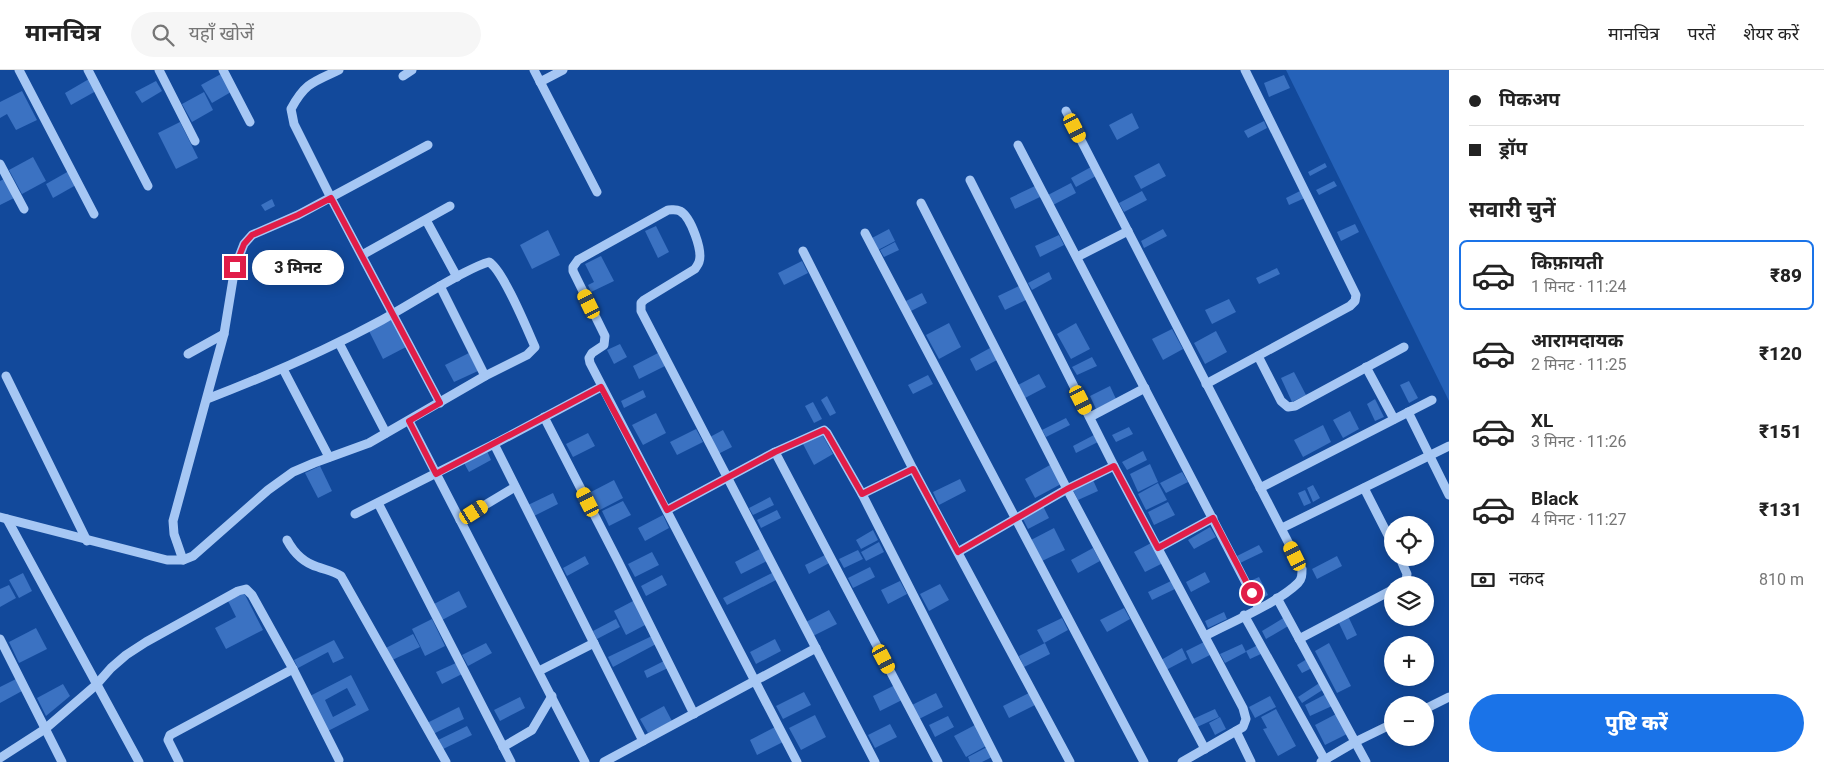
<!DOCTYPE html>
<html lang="hi">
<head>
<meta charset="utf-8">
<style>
	body { margin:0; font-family:Roboto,"Noto Sans Devanagari",sans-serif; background:#f6f6f6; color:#222; height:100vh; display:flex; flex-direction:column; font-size:19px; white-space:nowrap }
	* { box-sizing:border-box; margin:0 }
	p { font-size:16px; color:#767676 }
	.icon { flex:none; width:28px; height:28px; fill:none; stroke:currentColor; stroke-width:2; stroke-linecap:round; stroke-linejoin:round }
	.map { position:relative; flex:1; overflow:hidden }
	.panel { display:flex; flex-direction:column; background:#fff; width:375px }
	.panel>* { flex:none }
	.banner { display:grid; align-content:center; height:110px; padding:0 20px; background:#fff }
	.controls { position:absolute; left:1384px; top:446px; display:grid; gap:10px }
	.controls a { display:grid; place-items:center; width:50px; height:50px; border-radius:50%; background:#fff; box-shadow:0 2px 12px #0003; font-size:25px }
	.end { position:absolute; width:22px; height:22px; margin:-11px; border:6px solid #e11d48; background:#fff; box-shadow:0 0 0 2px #fff }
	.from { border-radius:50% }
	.bubble { position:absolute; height:35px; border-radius:18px; background:#fff; box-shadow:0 2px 12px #0003; font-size:16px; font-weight:800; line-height:35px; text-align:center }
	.car { position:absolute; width:15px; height:30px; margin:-15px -8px; border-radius:6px; box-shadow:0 0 4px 1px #0007; background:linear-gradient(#f5c518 24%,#345 0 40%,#f5c518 0 76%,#345 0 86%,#f5c518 0) }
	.banner b { display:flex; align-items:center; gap:18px; height:48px; font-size:19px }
	.banner b+b { border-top:1px solid #e0e0e0 }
	.banner i { width:12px; height:12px; background:#222 }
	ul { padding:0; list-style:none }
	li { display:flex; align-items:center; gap:15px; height:70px; margin:0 10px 8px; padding:0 10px; border:2px solid transparent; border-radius:8px }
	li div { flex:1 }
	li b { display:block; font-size:19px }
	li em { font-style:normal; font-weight:800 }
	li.current { border-color:#1a73e8 }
	li>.icon { width:45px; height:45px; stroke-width:1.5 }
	h2 { padding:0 20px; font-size:22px; line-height:60px }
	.pay { display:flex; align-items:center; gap:12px; height:55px; padding:0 20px; font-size:19px }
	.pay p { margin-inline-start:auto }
	.primary-button { display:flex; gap:10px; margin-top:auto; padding:10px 20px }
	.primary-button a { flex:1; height:58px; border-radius:30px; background:#1a73e8; color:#fff; font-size:20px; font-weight:800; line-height:58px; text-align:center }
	header { display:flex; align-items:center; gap:30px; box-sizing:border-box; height:70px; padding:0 25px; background:#fff; border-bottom:1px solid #e0e0e0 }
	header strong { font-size:24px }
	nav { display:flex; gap:28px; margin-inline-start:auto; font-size:18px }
	.search { width:350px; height:45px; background:#f6f6f6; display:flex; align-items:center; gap:12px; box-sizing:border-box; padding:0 18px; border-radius:28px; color:#767676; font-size:19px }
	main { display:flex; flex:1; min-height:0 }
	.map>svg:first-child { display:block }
	.green { fill:#2562b9 }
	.building { fill:#3b72c2; fill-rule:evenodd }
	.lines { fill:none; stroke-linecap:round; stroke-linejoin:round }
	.minor { stroke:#a6c7f4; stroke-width:9 }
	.route { stroke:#e11d48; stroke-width:6 }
</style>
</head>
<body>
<header>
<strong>मानचित्र</strong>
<div class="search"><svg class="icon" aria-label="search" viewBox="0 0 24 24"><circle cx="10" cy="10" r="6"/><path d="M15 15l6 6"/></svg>यहाँ खोजें</div>
<nav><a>मानचित्र</a><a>परतें</a><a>शेयर करें</a></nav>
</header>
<main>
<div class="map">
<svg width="1449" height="692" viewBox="0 0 1449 692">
	<rect width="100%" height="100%" fill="#12499b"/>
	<path class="green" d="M1286 0H1449V331Z"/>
	<g class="building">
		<path d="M221 4 231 22 212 33 201 15Z"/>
		<path d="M1284 5 1290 18 1269 27 1264 13Z"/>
		<path d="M89 9 96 21 71 35 65 23Z"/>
		<path d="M156 11 162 21 142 33 135 22Z"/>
		<path d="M22 21 37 50 16 60 7 44 0 48V32Z"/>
		<path d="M204 22 213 40 192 52 182 34Z"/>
		<path d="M1132 43 1139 58 1117 70 1109 55Z"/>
		<path d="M1264 51 1267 58 1248 68 1244 61Z"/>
		<path d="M180 52 198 88 176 99 158 63Z"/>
		<path d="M33 87 46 111 22 124 9 100Z"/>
		<path d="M1159 93 1166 106 1141 119 1134 106Z"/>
		<path d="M1325 93 1327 97 1310 106 1308 102Z"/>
		<path d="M1091 97 1096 106 1076 117 1071 108Z"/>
		<path d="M69 101 76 115 53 128 46 114Z"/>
		<path d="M4 109 14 128 0 135V111Z"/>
		<path d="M1334 111 1337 116 1319 125 1316 120Z"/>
		<path d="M1071 113 1076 123 1053 135 1048 125Z"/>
		<path d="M1035 116 1040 127 1015 139 1010 128Z"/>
		<path d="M1304 119 1307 127 1289 135 1286 128Z"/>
		<path d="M1142 121 1147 130 1124 142 1119 133Z"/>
		<path d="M272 129 275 136 265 141 261 135Z"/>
		<path d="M1355 154 1359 162 1341 171 1337 162Z"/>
		<path d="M656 156 669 182 658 188 645 161Z"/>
		<path d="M889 159 895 171 878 180 872 168Z"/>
		<path d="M1163 159 1167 166 1144 178 1141 171Z"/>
		<path d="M548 160 560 185 532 199 520 175Z"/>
		<path d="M1059 165 1064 175 1040 187 1035 176Z"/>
		<path d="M895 172 899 180 884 187 880 180Z"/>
		<path d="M601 186 614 211 591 222 588 215 594 212 585 194Z"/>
		<path d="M802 191 808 203 784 215 778 203Z"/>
		<path d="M1277 198 1280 204 1259 214 1256 208Z"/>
		<path d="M1049 202 1052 209 1032 220 1028 213Z"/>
		<path d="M1021 215 1028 229 1005 240 998 226Z"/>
		<path d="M922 223 927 233 911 241 906 231Z"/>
		<path d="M1229 229 1236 242 1212 254 1205 240Z"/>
		<path d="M392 249 406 277 383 289 369 261Z"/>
		<path d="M949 253 961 277 939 289 926 265Z"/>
		<path d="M1076 253 1090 279 1071 289 1057 264Z"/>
		<path d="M1172 259 1183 279 1163 290 1152 269Z"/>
		<path d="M1216 261 1227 282 1205 294 1194 273Z"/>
		<path d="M620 274 627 287 614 294 607 280Z"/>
		<path d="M990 278 997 290 976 301 970 289Z"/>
		<path d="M469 283 478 301 454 312 445 295Z"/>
		<path d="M658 283 665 296 639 309 633 296Z"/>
		<path d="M1092 287 1097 296 1077 305 1072 297Z"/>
		<path d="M1294 302 1306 325 1292 332 1281 308Z"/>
		<path d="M1039 304 1046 317 1025 328 1018 315Z"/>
		<path d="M928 305 933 314 913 324 908 315Z"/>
		<path d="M1409 311 1418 328 1409 333 1400 315Z"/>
		<path d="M1110 316 1116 329 1096 339 1090 326Z"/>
		<path d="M643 320 646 327 624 338 621 331Z"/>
		<path d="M827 326 836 343 830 346 821 330Z"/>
		<path d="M1375 329 1384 347 1375 351 1367 334Z"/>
		<path d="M813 332 822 349 814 353 805 336Z"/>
		<path d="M1350 341 1359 359 1343 368 1333 350Z"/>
		<path d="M656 343 666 363 643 375 632 355Z"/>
		<path d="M1066 348 1070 355 1046 367 1042 360Z"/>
		<path d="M1323 355 1331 372 1303 387 1294 370Z"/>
		<path d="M1129 357 1133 364 1116 372 1112 365Z"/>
		<path d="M696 359 703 372 677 385 670 372Z"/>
		<path d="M723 360 732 377 718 384 710 367Z"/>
		<path d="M588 363 595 376 573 387 566 374Z"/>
		<path d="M822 364 833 384 814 395 803 374Z"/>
		<path d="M1094 365 1098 372 1076 383 1073 376Z"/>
		<path d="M487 381 491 390 469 402 464 393Z"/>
		<path d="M1143 381 1147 390 1127 400 1122 392Z"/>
		<path d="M1150 394 1158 412 1138 422 1130 404Z"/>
		<path d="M1050 395 1061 414 1035 428 1025 409Z"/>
		<path d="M320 396 332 421 318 428 305 403Z"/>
		<path d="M1182 402 1188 412 1166 423 1160 413Z"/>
		<path d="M960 409 966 421 939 435 933 422Z"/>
		<path d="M614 410 623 428 598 441 589 423Z"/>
		<path d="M1093 410 1098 421 1078 430 1073 420Z"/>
		<path d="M1158 413 1167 430 1146 440 1138 424Z"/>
		<path d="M1313 415 1320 428 1313 432 1307 418Z"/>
		<path d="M1305 420 1311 433 1304 436 1298 423Z"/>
		<path d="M553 423 558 434 534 446 528 435Z"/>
		<path d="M770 427 774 435 753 445 749 438Z"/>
		<path d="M623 431 631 445 609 456 602 441Z"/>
		<path d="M1168 432 1175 445 1154 455 1148 442Z"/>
		<path d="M1043 436 1049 448 1028 459 1022 447Z"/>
		<path d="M777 440 781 448 761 458 757 450Z"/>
		<path d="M663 445 669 458 645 471 638 458Z"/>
		<path d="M1210 457 1216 467 1194 479 1188 470Z"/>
		<path d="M1054 458 1065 480 1042 491 1031 470Z"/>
		<path d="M873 460 878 470 861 479 856 470Z"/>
		<path d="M879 472 884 482 866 491 861 482Z"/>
		<path d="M1153 472 1163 493 1145 502 1134 482Z"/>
		<path d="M1259 475 1263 482 1240 493 1237 486Z"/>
		<path d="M1093 478 1100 491 1078 503 1071 490Z"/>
		<path d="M760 479 767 491 741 504 735 492Z"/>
		<path d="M858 480 863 489 844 498 839 489Z"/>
		<path d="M652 482 659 495 635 507 628 494Z"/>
		<path d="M827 484 831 492 809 504 805 495Z"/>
		<path d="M585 486 589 494 567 506 563 498Z"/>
		<path d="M1337 486 1342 496 1317 509 1312 499Z"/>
		<path d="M870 497 875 507 853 518 848 508Z"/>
		<path d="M1205 502 1210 512 1191 522 1186 512Z"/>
		<path d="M23 503 32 521 19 528 9 510Z"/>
		<path d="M772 503 776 510 727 535 723 528Z"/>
		<path d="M662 505 667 515 646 526 641 516Z"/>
		<path d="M1259 507 1268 525 1259 530 1250 511Z"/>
		<path d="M900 511 907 524 888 534 881 520Z"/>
		<path d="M1171 511 1175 519 1152 530 1148 522Z"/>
		<path d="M940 514 949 530 929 541 920 524Z"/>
		<path d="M9 515 16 528 0 537V519Z"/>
		<path d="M459 521 467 537 442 550 434 534Z"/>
		<path d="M244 523 263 560 226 579 215 558 236 547 228 531Z"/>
		<path d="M635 530 647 554 626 565 614 541Z"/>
		<path d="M1124 538 1130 549 1107 562 1100 550Z"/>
		<path d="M829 540 837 554 813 566 806 552Z"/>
		<path d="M1224 542 1227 549 1208 558 1205 551Z"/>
		<path d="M1348 546 1357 565 1347 570 1338 551Z"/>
		<path d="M1285 547 1290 555 1266 569 1262 561Z"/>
		<path d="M1062 548 1068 560 1044 573 1037 560Z"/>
		<path d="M432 549 445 576 425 586 412 559Z"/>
		<path d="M616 549 620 557 597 569 593 561Z"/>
		<path d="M36 558 47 579 19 593 9 572Z"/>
		<path d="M413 564 420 577 390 591 384 579Z"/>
		<path d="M654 565 658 573 613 597 608 587Z"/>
		<path d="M775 569 781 581 756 594 750 582Z"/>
		<path d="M334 570 344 588 333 593 328 582 298 598 294 590Z"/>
		<path d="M1206 571 1212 584 1192 594 1186 581Z"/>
		<path d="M486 573 492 583 468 596 462 585Z"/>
		<path d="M1045 573 1050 584 1024 597 1019 586Z"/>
		<path d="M1329 573 1351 616 1337 623 1315 581Z"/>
		<path d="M1242 574 1246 582 1225 593 1220 584Z"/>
		<path d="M1260 574 1263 583 1250 589 1246 581Z"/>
		<path d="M1182 578 1187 589 1166 600 1161 590Z"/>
		<path d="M1307 589 1312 598 1302 603 1297 595Z"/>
		<path d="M666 590 670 597 647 608 644 601Z"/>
		<path d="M456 593 462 604 442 614 436 602Z"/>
		<path d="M351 605 369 640 328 661 310 626ZM347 618 356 635 333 647 325 630Z"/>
		<path d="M16 609 22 621 0 633V617Z"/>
		<path d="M1321 612 1324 619 1302 633 1298 627Z"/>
		<path d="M63 614 70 626 46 646 37 628Z"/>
		<path d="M895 615 902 630 880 641 873 626Z"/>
		<path d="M804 622 811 635 783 649 776 636Z"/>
		<path d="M936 623 943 637 919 649 912 635Z"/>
		<path d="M1029 623 1035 635 1009 648 1003 636Z"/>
		<path d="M1326 624 1332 636 1310 646 1305 635Z"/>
		<path d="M1270 626 1276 637 1255 648 1249 637Z"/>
		<path d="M520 627 525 638 500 651 494 640Z"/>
		<path d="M664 636 672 651 648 663 640 649Z"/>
		<path d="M459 637 464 649 433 664 427 653Z"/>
		<path d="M1215 639 1219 647 1197 657 1193 649Z"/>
		<path d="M1276 639 1296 676 1278 686 1263 659 1267 658 1261 647Z"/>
		<path d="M1338 643 1349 663 1325 675 1315 655Z"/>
		<path d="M815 645 826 667 801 680 789 658Z"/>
		<path d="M948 646 954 657 935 667 929 655Z"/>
		<path d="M1220 647 1226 659 1215 665 1209 653Z"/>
		<path d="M890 654 897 667 875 678 868 665Z"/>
		<path d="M975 655 986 676 966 687 954 666Z"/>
		<path d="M467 656 472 665 441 680 436 671Z"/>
		<path d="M777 656 785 671 757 685 750 670Z"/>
		<path d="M987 677 992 687 982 692H970L968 687Z"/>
	</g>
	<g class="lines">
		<g class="minor">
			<path d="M19 0 94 144"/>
			<path d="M88 0 148 116"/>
			<path d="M159 0 195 71"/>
			<path d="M223 0 250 52"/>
			<path d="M339 0C313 12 305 13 291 39L294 54 331 128 440 333"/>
			<path d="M534 0 597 122"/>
			<path d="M403 6 412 0"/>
			<path d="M540 12 563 0"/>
			<path d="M1066 41 1302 499C1302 505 1302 509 1298 513 1278 533 1231 552 1205 566"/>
			<path d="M1018 75 1259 538"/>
			<path d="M0 94 24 139"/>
			<path d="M970 110 1114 396 1243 638 1246 649 1243 657 1182 692"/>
			<path d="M921 133 1067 419 1205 679"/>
			<path d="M426 150 457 207"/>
			<path d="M865 163 1144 692"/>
			<path d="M803 181 913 399 1070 692"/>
			<path d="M362 185 450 136"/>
			<path d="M1077 187 1128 161"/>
			<path d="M440 216 485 306"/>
			<path d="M339 273 386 363"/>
			<path d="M188 284 224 264"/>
			<path d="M1258 286 1281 331 1288 337 1295 336 1404 277"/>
			<path d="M1366 297 1394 349"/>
			<path d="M283 299 329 387"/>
			<path d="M6 306 87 471"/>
			<path d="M1206 314 1350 236 1355 231 1356 225 1245 0"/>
			<path d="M1408 342 1449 425"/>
			<path d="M544 347 618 491 694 644"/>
			<path d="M1090 347 1145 318"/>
			<path d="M409 351 585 692"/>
			<path d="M494 374 643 671"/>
			<path d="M775 382 938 692"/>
			<path d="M1260 418 1432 330"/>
			<path d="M1364 418 1392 473"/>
			<path d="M862 424 913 399"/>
			<path d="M378 433 511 692"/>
			<path d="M667 440 775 382 824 360 827 363 862 424 998 692"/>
			<path d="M355 444 494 374 601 317"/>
			<path d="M0 447 167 490H183L193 486 268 420 293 402 314 393 369 373 485 306 527 285 535 277C527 259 503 200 489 192 478 195 468 201 458 206 432 220 407 236 382 250 325 281 267 306 207 329"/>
			<path d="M7 449 139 692"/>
			<path d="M460 450 515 417"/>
			<path d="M1282 458 1449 376"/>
			<path d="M287 470C294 483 304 493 318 497 326 500 334 501 341 506L446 692"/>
			<path d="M1158 478 1213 448"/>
			<path d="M958 482 1067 419 1114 396"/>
			<path d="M1400 488 1407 504 1406 510 1401 515"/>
			<path d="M183 490 174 464 173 451 224 264 235 197 244 174 252 165 298 145 428 75"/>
			<path d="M1277 528 1366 692"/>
			<path d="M1244 545 1326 692"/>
			<path d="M0 569 62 692"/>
			<path d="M1299 569 1392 520"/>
			<path d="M539 601 594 573"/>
			<path d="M1425 639 1449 627"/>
			<path d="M1236 661 1251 692"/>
			<path d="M503 677 532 660 552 626"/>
			<path d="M0 688 45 659 96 615 111 598 126 585 146 572 238 521 246 519 252 525 293 599 339 690"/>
			<path d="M179 692 168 670 170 665 293 599"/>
			<path d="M604 692 816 578"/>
			<path d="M797 692 590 293 589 288 592 283 604 275 605 266 573 201V197L578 190 668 140C673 140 676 139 680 141 691 147 703 181 699 192 698 195 696 197 695 199L644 230 641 233V241L875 692"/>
			<path d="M1321 692 1355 672 1392 654"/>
		</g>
	</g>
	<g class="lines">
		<path class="route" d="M235 197 244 174 252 165 298 145 331 128 440 333 409 351 436 404 601 317 667 440 775 382 824 360 827 363 862 424 913 399 958 482 1067 419 1114 396 1158 478 1213 448 1252 523"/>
	</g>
</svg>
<div class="controls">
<a><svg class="icon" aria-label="locate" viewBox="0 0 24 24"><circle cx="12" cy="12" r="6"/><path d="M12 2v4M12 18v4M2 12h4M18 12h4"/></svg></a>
<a><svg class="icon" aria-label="layers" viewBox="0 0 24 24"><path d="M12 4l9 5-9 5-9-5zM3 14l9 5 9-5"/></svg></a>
<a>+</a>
<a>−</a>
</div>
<i class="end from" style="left:1252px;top:523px"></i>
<i class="end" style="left:235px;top:197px"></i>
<div class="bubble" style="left:252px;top:180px;width:92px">3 मिनट</div>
<i class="car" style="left:1075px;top:58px;rotate:153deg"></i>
<i class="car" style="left:589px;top:234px;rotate:334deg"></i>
<i class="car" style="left:1081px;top:330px;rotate:153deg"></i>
<i class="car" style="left:588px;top:432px;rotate:333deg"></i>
<i class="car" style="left:474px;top:442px;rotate:58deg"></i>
<i class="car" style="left:1295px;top:486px;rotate:334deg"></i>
<i class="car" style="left:884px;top:589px;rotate:152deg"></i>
</div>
<section class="panel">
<div class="banner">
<b><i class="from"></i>पिकअप</b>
<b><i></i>ड्रॉप</b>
</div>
<h2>सवारी चुनें</h2>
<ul>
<li class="current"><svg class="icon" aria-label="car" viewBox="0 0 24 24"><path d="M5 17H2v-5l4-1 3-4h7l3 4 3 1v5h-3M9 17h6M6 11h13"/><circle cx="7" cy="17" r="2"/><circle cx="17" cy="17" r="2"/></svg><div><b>किफ़ायती</b><p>1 मिनट · 11:24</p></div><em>₹89</em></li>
<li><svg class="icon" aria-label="car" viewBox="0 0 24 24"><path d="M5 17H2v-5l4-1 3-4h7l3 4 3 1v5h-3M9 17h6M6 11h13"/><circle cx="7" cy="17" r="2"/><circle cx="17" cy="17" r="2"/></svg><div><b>आरामदायक</b><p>2 मिनट · 11:25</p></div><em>₹120</em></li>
<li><svg class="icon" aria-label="car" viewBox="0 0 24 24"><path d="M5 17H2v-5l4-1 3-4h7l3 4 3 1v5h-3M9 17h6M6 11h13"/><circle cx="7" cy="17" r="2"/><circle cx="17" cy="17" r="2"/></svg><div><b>XL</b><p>3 मिनट · 11:26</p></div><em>₹151</em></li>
<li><svg class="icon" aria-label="car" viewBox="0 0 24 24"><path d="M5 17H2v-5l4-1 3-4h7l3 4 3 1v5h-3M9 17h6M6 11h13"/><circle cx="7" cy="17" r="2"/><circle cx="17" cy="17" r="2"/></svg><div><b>Black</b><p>4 मिनट · 11:27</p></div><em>₹131</em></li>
</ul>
<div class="pay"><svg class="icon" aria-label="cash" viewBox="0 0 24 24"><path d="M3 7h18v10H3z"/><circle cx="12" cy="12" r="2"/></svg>नकद<p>810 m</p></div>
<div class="primary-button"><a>पुष्टि करें</a></div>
</section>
</main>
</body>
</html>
